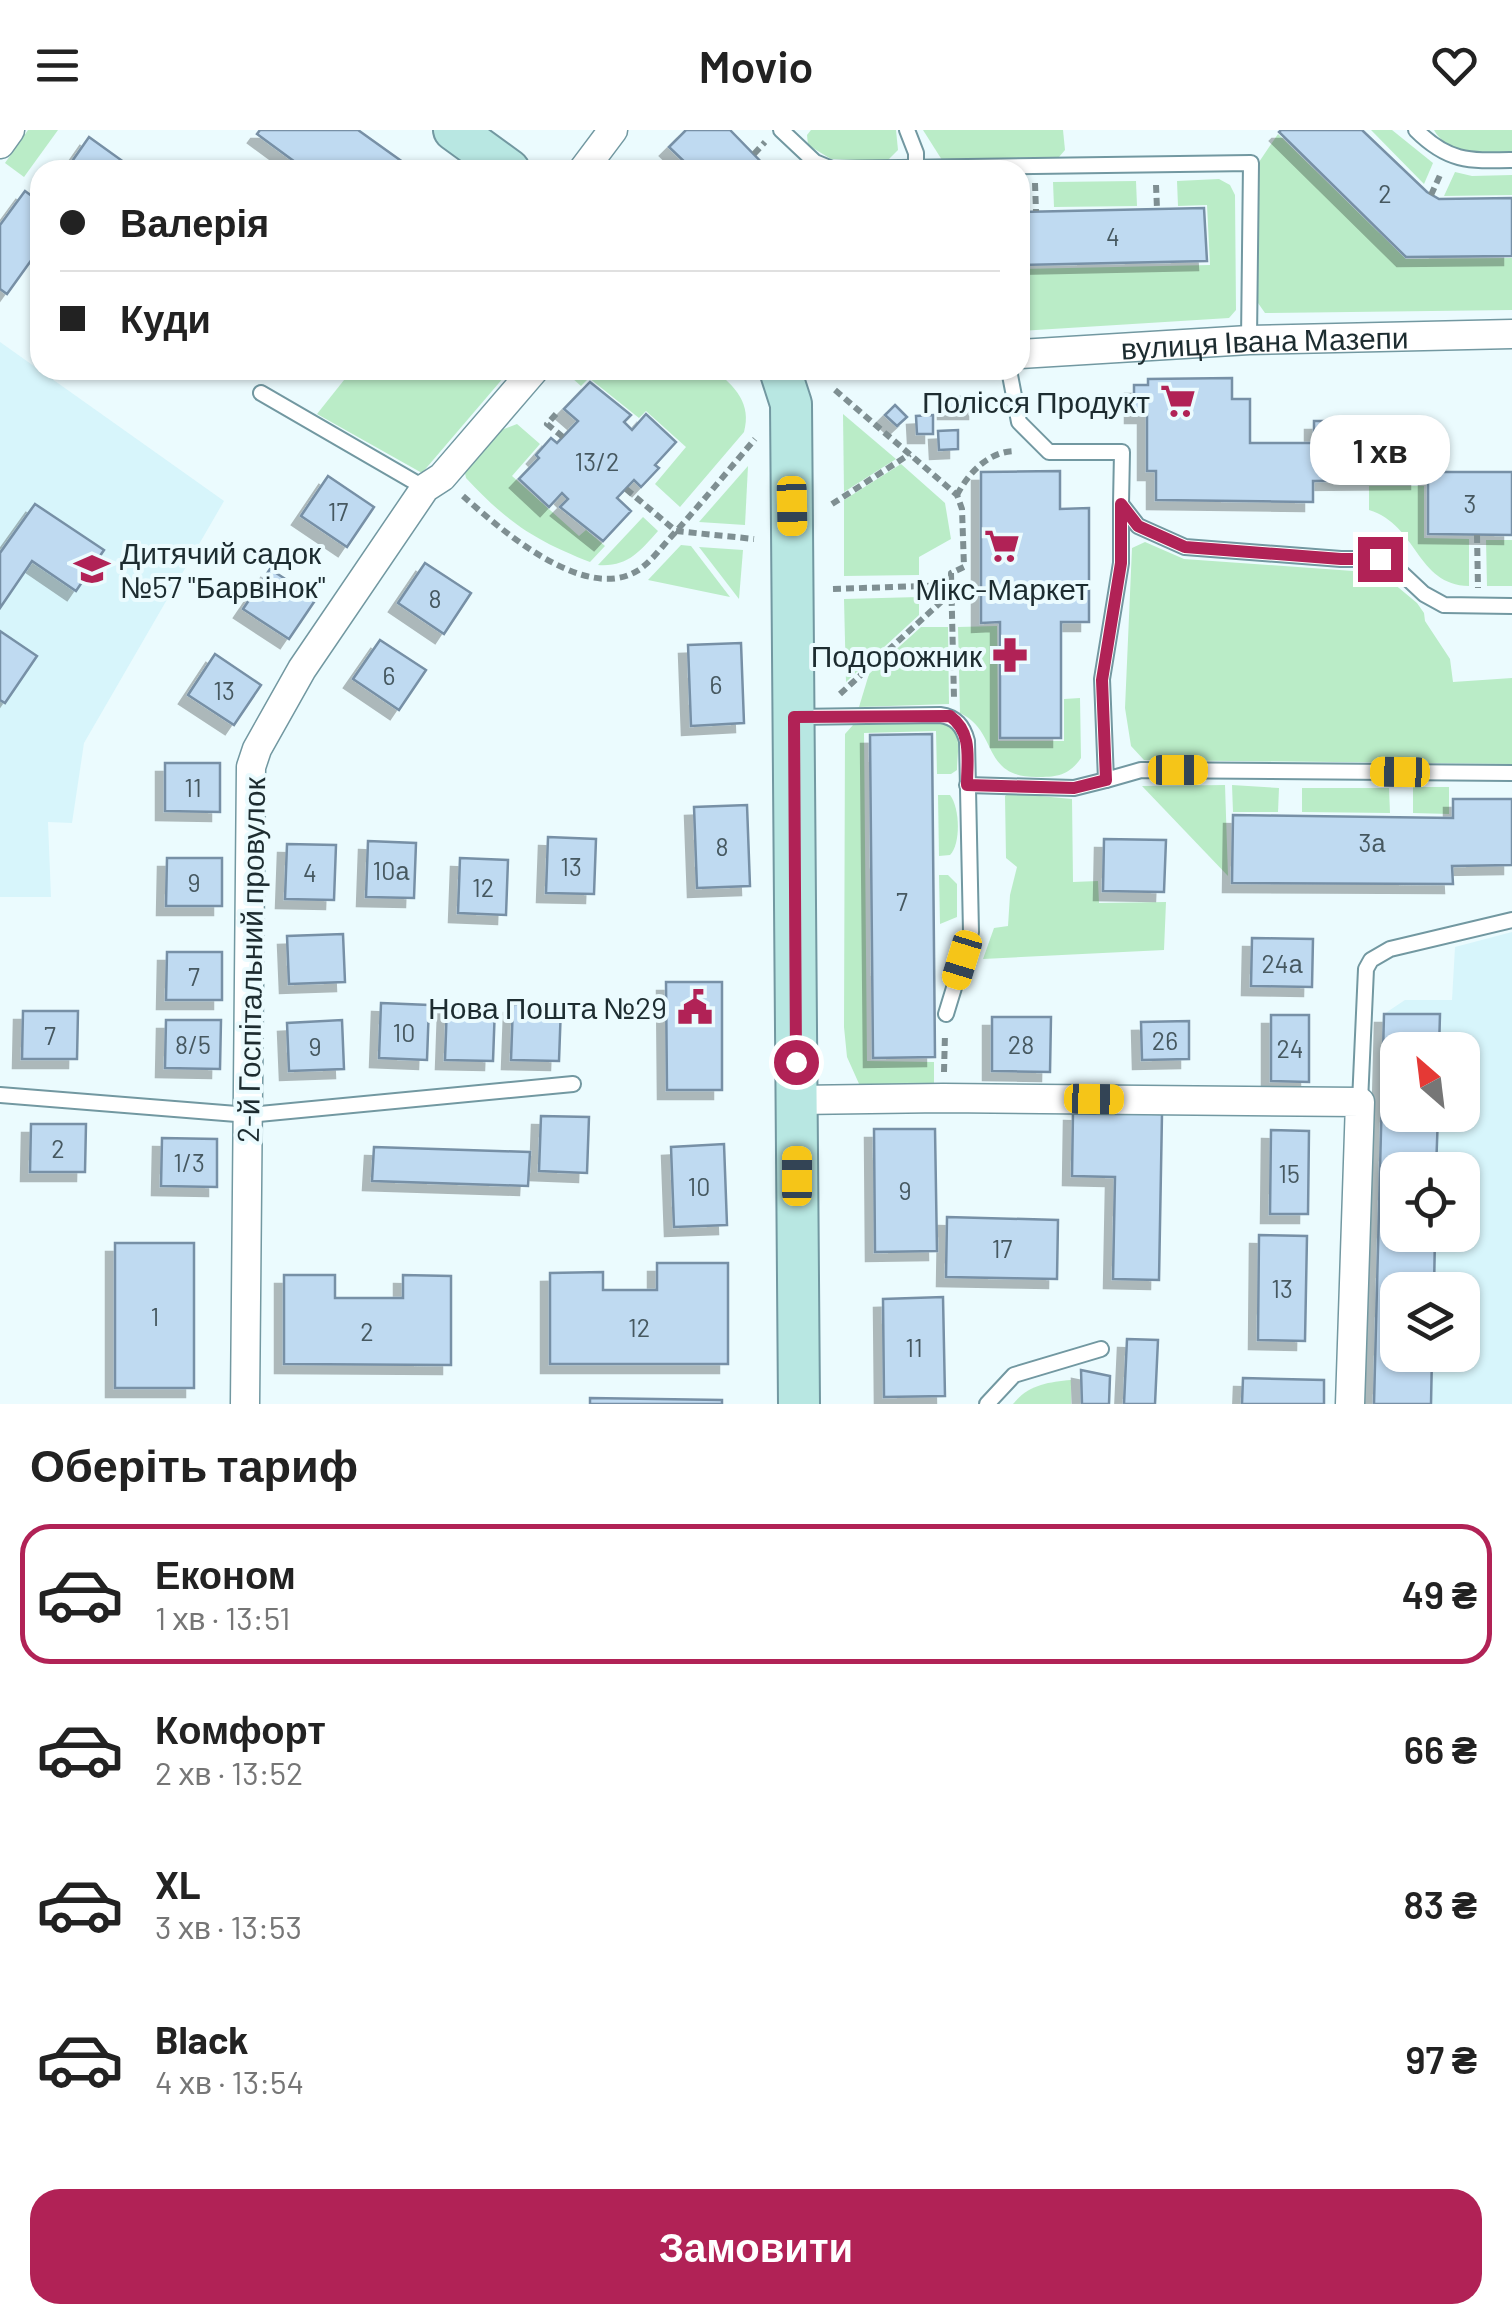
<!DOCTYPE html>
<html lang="uk">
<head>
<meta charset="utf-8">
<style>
	body { margin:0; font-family:Barlow,sans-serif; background:#f6f6f6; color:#222; height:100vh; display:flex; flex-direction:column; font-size:38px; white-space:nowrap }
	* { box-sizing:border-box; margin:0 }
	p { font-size:32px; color:#767676 }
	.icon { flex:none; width:55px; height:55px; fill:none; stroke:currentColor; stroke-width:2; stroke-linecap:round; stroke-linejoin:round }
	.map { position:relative; height:1274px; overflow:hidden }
	.drawer { display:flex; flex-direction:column; background:#fff; flex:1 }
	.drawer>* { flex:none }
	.top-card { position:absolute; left:30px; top:30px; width:1000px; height:220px; border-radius:30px; box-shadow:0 2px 8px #0004; display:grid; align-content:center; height:220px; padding:0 30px; background:#fff }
	.needle { width:65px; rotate:332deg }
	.controls { position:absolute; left:1380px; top:902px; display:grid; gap:20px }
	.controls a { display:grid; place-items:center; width:100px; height:100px; border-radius:20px; background:#fff; box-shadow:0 2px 8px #0004; font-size:50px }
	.end { position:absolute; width:45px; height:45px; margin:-22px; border:12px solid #b12256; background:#fff; box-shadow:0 0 0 5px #fff }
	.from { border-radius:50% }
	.bubble { position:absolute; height:70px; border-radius:30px; background:#fff; box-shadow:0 2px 8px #0004; font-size:32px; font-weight:600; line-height:70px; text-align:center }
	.car { position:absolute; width:30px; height:60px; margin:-30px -15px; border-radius:12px; box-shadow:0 0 8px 2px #0007; background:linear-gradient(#f5c518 24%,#345 0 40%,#f5c518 0 76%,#345 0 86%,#f5c518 0) }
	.top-card b { display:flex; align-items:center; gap:35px; height:95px; font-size:38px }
	.top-card b+b { border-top:2px solid #e0e0e0 }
	.top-card i { width:25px; height:25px; background:#222 }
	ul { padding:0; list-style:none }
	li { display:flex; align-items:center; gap:30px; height:140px; margin:0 20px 15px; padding:0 10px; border:5px solid transparent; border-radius:30px }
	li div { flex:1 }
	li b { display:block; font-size:38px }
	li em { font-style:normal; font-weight:600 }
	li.on { border-color:#b12256 }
	li>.icon { width:90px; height:90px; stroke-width:1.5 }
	h2 { padding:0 30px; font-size:45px; line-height:120px }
	.cta { display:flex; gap:20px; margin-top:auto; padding:20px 30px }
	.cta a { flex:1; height:115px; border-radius:30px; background:#b12256; color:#fff; font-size:40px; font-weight:600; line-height:115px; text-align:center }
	header { display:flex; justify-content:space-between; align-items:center; height:130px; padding:0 30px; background:#fff; font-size:45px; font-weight:600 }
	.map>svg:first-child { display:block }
	.built { fill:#d7f5fb; fill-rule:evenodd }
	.green { fill:#baecc7 }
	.building { fill:#bfdaf1; stroke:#7790a6; stroke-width:2.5; filter:url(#shadow) }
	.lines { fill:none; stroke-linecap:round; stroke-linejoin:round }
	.lane-casing { stroke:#7298a1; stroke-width:18 }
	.street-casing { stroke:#7298a1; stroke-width:31 }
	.secondary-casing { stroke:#7298a1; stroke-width:44 }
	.path { stroke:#7f8f92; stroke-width:6; stroke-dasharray:8 5; stroke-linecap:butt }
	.lane { stroke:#fff; stroke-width:14 }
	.street { stroke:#fff; stroke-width:28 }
	.secondary { stroke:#b8e7e2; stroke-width:40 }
	.route { stroke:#b12256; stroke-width:12 }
	.labels { text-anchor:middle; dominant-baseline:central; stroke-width:8; stroke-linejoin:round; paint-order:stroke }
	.number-label { font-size:25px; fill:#465860 }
	.street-label { font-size:30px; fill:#1d2c30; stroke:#ebfbfe }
	.poi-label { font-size:30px; fill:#1d2c30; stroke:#ebfbfe; text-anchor:end }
</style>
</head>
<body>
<header><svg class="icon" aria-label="menu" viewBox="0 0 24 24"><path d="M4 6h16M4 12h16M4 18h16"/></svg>Movio<svg class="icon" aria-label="heart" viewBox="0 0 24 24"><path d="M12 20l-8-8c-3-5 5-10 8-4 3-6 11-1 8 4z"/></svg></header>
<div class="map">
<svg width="1512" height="1274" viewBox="0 0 1512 1274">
	<defs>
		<filter id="shadow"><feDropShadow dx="-9" dy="9" stdDeviation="0" flood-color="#0004"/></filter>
	</defs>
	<rect width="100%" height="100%" fill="#ebfbfe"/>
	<g class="built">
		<path d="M0 212 224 371 84 613 72 693 48 692 51 767H0Z"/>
		<path d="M1512 802V1274H1374L1384 884 1405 870H1452L1455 817ZM1398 920H1462V985H1398ZM1398 1040H1462V1105H1398ZM1398 1160H1462V1225H1398Z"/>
	</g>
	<g class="green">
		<path d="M28 0H58L24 47 5 33Z"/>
		<path d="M811 0H896L898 20 887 31 831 29 808 15 807 5Z"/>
		<path d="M923 0H1063L1065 20 1059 27 942 30Z"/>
		<path d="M1371 0H1392L1433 33 1424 54Z"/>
		<path d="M1434 0H1512V23C1486 23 1448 26 1434 0Z"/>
		<path d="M1278 4 1406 129 1512 128V180L1265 183 1258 173 1259 32Z"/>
		<path d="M1455 42 1472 46 1512 45V65L1444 66Z"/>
		<path d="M1219 49 1230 55 1235 65 1236 180 1229 188 1020 201V139L1210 135 1207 75 1178 76 1177 51Z"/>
		<path d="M1136 51 1137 76 1054 77 1053 52Z"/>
		<path d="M352 240H510L422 343 317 284Z"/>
		<path d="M563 240H714C735 256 752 274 744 302L680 377 655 354 686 317 646 281 639 288 589 248 581 256Z"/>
		<path d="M843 284 896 329 844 362Z"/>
		<path d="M517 294 540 314 512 346 579 406 586 400 605 416 590 432C534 410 507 392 466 348L465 343 501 300Z"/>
		<path d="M901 334 945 373 951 409 919 427V445L844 446V370Z"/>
		<path d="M748 336 745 395 699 392Z"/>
		<path d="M1369 356H1424V408L1469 409V456C1416 455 1418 395 1369 380Z"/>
		<path d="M643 387 658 401C639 422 628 437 598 435Z"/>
		<path d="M1486 410H1512V456H1487Z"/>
		<path d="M1145 412 1184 429 1381 443 1417 473 1424 483 1425 491 1450 529 1453 552 1512 548V634L1144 630 1131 616 1125 578 1132 418Z"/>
		<path d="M681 415 691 416 730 467 648 450Z"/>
		<path d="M699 417 743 420 739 469Z"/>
		<path d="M919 467V485L846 552 844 469Z"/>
		<path d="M997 496 998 611H1064V569L1080 568 1081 628C1070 644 1059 647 1040 647 980 649 1000 602 960 583L958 497Z"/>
		<path d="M921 497H948L949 574 859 577 869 544Z"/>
		<path d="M947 593C963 602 957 623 957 640L951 644H937L936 601 864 603 867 931 934 932V956H860L847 927 844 897 845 604 853 595Z"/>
		<path d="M1225 655 1228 746 1142 656Z"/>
		<path d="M1232 655 1279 658 1278 682H1233Z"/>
		<path d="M1449 657V684L1413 683V657Z"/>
		<path d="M1302 658H1389L1390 683 1302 682Z"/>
		<path d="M1008 663 1072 669 1073 752 1098 751 1099 773 1166 772 1164 820 983 829 994 798 1008 796 1010 765 1017 737 1006 728 1005 666Z"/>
		<path d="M938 665H950C960 678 961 714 950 725L939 726Z"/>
		<path d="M939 745H948L957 754V787L940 794Z"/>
		<path d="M1071 1250V1274H1013C1028 1255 1048 1252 1071 1250Z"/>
	</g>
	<g class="building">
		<path d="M260 0H358L414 40H306L257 4Z"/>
		<path d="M686 0H730L769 40H693L669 17Z"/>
		<path d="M1281 0H1362L1427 62 1439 69 1512 68V126L1406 127 1279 2Z"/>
		<path d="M89 7 128 35 125 40H66Z"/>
		<path d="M25 61 40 72V118L7 164 0 159V95Z"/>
		<path d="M1204 78 1207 131 1020 135V82Z"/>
		<path d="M1232 248V269H1250V313H1314V291H1419V350L1313 351V372L1156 370V341H1147V284H1134V255H1148V249Z"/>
		<path d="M590 252 631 285 624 292 632 300 646 284 676 312 655 335 659 338 641 357 634 350 617 368 631 381 603 411 560 377 568 369 562 363 549 377 519 349 539 328 536 325 551 308 557 313 578 291 564 279Z"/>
		<rect x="947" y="267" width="30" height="13"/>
		<path d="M895 275 907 287 897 296 885 285Z"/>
		<path d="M933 285V304H917L916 286Z"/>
		<path d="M958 300V319L939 320 938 301Z"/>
		<path d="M1060 341V379L1089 378V492H1061V608H1000V492L981 493V342Z"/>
		<path d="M1428 342H1512V405L1428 404Z"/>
		<path d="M328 346 374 377 347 417 301 386Z"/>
		<path d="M35 374 104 420 76 461 32 431 0 478V423Z"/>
		<path d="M425 433 471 463 444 504 398 473Z"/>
		<path d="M270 439 316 469 289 509 243 479Z"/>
		<path d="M0 501 37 526 5 573 0 570Z"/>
		<path d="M380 510 426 540 399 580 353 549Z"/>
		<path d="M741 513 744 593 691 596 688 515Z"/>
		<path d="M215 524 261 555 234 595 188 565Z"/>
		<path d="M932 604 935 927 873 928 870 605Z"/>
		<path d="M165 633H220V682L165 681Z"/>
		<path d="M1453 669H1512V735L1452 736 1453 754 1232 753 1233 685 1453 688Z"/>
		<path d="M747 675 750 756 697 758 694 677Z"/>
		<path d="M548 707 596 709 594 764 546 763Z"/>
		<path d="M1104 709 1166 710 1164 762 1103 761Z"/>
		<path d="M368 711 416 713 414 768 366 767Z"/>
		<path d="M287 714 336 715 334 770 285 769Z"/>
		<path d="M167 728H222V776H166Z"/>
		<path d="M460 728 508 730 506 785 458 783Z"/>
		<path d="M343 804 345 852 289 854 287 806Z"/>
		<path d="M1252 808 1313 809 1312 857 1251 856Z"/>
		<path d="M167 822H222V870H166Z"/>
		<path d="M666 852H722V960H667Z"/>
		<path d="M381 873 429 875 427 930 379 928Z"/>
		<path d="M447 874 495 876 493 931 445 930Z"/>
		<path d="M513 874 561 876 559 931 511 930Z"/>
		<path d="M23 881H78L77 929H22Z"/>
		<path d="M1384 884H1440L1439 920H1398V985H1438L1436 1040H1398V1105H1435L1434 1160H1398V1225H1432L1431 1274H1374Z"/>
		<path d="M1271 885H1309V952L1271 951Z"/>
		<path d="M992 887H1051L1050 942 992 941Z"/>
		<path d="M166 890H221L220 939 165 938Z"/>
		<path d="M342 890 344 939 289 941 287 893Z"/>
		<path d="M1189 891V929L1142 930 1141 892Z"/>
		<path d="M1073 982 1162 984 1159 1150 1113 1149 1115 1047 1072 1046Z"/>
		<path d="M541 986 589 987 587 1043 539 1041Z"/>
		<path d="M31 994H86L85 1042H30Z"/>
		<path d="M874 999H935L937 1121 875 1122Z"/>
		<path d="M1271 1000 1309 1001 1308 1084H1270Z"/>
		<path d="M162 1008 217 1009V1057L161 1056Z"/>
		<path d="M724 1014 727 1095 674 1097 671 1017Z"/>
		<path d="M374 1017 530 1022 528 1056 372 1051Z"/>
		<path d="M947 1087 1058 1090 1057 1149 946 1147Z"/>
		<path d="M1259 1105 1307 1106 1305 1211 1258 1210Z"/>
		<rect x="115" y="1113" width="79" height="145"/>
		<path d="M657 1133H728V1234H550V1143L603 1142V1160H657Z"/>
		<path d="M284 1145H335V1168H403V1145L451 1146V1235L284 1234Z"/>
		<path d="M943 1167 945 1266 884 1267 883 1169Z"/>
		<path d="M1127 1209 1158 1210 1155 1274H1124Z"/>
		<path d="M1081 1240 1110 1246 1109 1274H1082Z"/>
		<path d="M1243 1248 1324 1250V1274H1242Z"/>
		<path d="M590 1268 722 1270V1274H590Z"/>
	</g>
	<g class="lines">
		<defs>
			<g id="lane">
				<path d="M781 0 815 32 832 39 1251 33 1249 210"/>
				<path d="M907 0 916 23V39"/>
				<path d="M1416 0C1448 32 1469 31 1512 30"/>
				<path d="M1009 240 1019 292 1049 322H1122L1121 374 1138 396 1185 417 1341 429H1380L1392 434 1424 464 1444 475 1512 476"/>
				<path d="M261 263 425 358"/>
				<path d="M1121 374V433L1102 549 1106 650 1141 640 1512 643"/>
				<path d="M794 587 940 585C956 587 963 596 967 611L971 802 946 884"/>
				<path d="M967 655 1074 658 1106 650"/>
				<path d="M0 965 249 985 573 954"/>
				<path d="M1360 972 1366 839 1371 830 1390 819 1512 790"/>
				<path d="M987 1274 1014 1245 1101 1219"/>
			</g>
			<g id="street">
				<path d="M0 14 10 0"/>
				<path d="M583 40 613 0"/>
				<path id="s1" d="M1020 224 1249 210 1512 204"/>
				<path d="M797 970 943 968 1360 972 1350 1274"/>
				<path d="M245 1274 251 637 257 619 302 539 425 358 442 347 534 240"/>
			</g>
			<g id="secondary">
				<path d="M454 0 509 40"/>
				<path d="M780 240 791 274 799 1274"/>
			</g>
		</defs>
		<use href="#lane" class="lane-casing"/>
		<use href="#street" class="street-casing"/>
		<use href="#secondary" class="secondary-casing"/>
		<g class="path">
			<path d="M754 24 765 12"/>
			<path d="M1035 53 1036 81"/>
			<path d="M1156 55 1157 79"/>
			<path d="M1431 65 1441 43"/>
			<path d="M835 260 957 365 962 379 964 437 951 443 954 568"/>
			<path d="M556 284 547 294 563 307"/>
			<path d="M626 359 676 401 754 409"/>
			<path d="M957 365C969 342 989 321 1016 321"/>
			<path d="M463 366C500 399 584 473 637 441 650 433 660 419 670 408 699 376 727 342 755 309"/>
			<path d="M832 374 910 324"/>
			<path d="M1477 405 1478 458"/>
			<path d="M833 459 952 455"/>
			<path d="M840 564 952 462"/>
			<path d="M944 942 945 904"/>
		</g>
		<use href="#lane" class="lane"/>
		<use href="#street" class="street"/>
		<use href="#secondary" class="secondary"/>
	</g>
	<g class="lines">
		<path class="route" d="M796 932 794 587 950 586C973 603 967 629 967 655L1074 658 1106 650 1102 550 1121 433V374L1138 396 1185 417 1341 429H1380"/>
	</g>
	<defs>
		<symbol id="supermarket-bare" viewBox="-9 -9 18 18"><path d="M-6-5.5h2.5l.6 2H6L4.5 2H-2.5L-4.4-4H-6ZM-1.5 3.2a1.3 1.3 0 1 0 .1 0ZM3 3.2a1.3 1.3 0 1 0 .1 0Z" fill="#b12256" stroke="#ebfbfe" stroke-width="2.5" paint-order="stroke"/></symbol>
		<symbol id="school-bare" viewBox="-9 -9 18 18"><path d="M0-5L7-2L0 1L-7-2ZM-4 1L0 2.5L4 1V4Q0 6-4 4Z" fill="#b12256" stroke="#ebfbfe" stroke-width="2.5" paint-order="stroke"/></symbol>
		<symbol id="pharmacy-bare" viewBox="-9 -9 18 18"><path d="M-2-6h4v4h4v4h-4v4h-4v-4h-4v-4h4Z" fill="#b12256" stroke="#ebfbfe" stroke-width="2.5" paint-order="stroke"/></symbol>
		<symbol id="civic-bare" viewBox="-9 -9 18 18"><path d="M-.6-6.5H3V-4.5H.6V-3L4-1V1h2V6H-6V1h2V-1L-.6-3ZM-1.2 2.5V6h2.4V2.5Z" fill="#b12256" stroke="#ebfbfe" stroke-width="2.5" paint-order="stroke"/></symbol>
	</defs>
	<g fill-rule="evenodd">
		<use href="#supermarket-bare" x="1153" y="246" width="50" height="50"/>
		<use href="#supermarket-bare" x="977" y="391" width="50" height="50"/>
		<use href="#school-bare" x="67" y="414" width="50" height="50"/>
		<use href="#pharmacy-bare" x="985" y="500" width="50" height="50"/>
		<use href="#civic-bare" x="670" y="852" width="50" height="50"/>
	</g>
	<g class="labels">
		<g class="number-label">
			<text x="1385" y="63">2</text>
			<text x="1113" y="106">4</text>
			<text x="597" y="331">13/2</text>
			<text x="1470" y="373">3</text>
			<text x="338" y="381">17</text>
			<text x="435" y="468">8</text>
			<text x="389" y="545">6</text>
			<text x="716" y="554">6</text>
			<text x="224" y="560">13</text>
			<text x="193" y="657">11</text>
			<text x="1372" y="712">3а</text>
			<text x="722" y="716">8</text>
			<text x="571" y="736">13</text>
			<text x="391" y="740">10а</text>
			<text x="310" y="742">4</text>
			<text x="194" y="752">9</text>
			<text x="483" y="757">12</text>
			<text x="902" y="771">7</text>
			<text x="1282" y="833">24а</text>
			<text x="194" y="846">7</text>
			<text x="404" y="902">10</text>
			<text x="50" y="905">7</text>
			<text x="1165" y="910">26</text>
			<text x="193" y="914">8/5</text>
			<text x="1021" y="914">28</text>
			<text x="315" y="916">9</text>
			<text x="1290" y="918">24</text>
			<text x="58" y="1018">2</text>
			<text x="189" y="1032">1/3</text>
			<text x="1289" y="1043">15</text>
			<text x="699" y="1056">10</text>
			<text x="905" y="1060">9</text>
			<text x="1002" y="1118">17</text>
			<text x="1282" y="1158">13</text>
			<text x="155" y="1186">1</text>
			<text x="639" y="1197">12</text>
			<text x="367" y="1201">2</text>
			<text x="914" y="1217">11</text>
		</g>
		<g class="street-label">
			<text stroke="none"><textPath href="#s1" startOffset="245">вулиця Івана Мазепи</textPath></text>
			<text transform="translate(250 830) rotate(-89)">2-й Госпітальний провулок</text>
		</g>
		<g class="poi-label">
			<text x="1150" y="271">Полісся Продукт</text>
			<text x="120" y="422" text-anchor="start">Дитячий садок<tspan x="120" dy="34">№57 "Барвінок"</tspan></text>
			<text x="1002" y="458" text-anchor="middle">Мікс-Маркет</text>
			<text x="982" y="525">Подорожник</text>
			<text x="667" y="877">Нова Пошта №29</text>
		</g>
	</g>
</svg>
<div class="controls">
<a><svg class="needle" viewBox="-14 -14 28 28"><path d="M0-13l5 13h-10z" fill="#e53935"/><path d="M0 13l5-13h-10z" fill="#767676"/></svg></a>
<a><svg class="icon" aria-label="locate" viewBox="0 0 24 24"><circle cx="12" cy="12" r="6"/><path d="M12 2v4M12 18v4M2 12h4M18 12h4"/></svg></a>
<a><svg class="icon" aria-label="layers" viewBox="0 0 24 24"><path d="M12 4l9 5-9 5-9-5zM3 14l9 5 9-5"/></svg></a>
</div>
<i class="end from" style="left:796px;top:932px"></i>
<i class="end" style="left:1380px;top:429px"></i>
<div class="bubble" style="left:1310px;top:285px;width:140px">1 хв</div>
<i class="car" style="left:792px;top:376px;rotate:179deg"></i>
<i class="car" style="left:1178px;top:640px;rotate:90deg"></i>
<i class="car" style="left:1400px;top:642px;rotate:271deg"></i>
<i class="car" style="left:962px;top:830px;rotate:197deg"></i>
<i class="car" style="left:1094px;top:969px;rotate:91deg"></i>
<i class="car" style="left:797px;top:1046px;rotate:0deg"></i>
<div class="top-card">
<b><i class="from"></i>Валерія</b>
<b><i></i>Куди</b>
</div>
</div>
<section class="drawer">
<h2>Оберіть тариф</h2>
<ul>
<li class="on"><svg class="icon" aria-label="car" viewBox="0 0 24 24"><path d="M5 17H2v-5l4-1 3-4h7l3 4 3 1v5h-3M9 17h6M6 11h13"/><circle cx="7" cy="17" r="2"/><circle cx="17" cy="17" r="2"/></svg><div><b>Економ</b><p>1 хв · 13:51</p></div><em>49 ₴</em></li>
<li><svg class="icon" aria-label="car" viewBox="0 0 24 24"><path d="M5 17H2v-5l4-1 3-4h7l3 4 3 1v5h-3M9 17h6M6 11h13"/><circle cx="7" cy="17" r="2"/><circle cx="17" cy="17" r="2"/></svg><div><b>Комфорт</b><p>2 хв · 13:52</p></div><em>66 ₴</em></li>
<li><svg class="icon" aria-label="car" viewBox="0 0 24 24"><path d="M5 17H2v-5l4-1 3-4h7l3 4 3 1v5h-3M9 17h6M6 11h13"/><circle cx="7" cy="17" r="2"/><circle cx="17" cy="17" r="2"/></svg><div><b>XL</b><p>3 хв · 13:53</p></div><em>83 ₴</em></li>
<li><svg class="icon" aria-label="car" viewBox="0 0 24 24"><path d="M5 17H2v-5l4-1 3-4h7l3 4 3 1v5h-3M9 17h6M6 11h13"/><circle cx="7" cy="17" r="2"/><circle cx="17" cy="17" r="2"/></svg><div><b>Black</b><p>4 хв · 13:54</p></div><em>97 ₴</em></li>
</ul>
<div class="cta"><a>Замовити</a></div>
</section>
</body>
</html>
